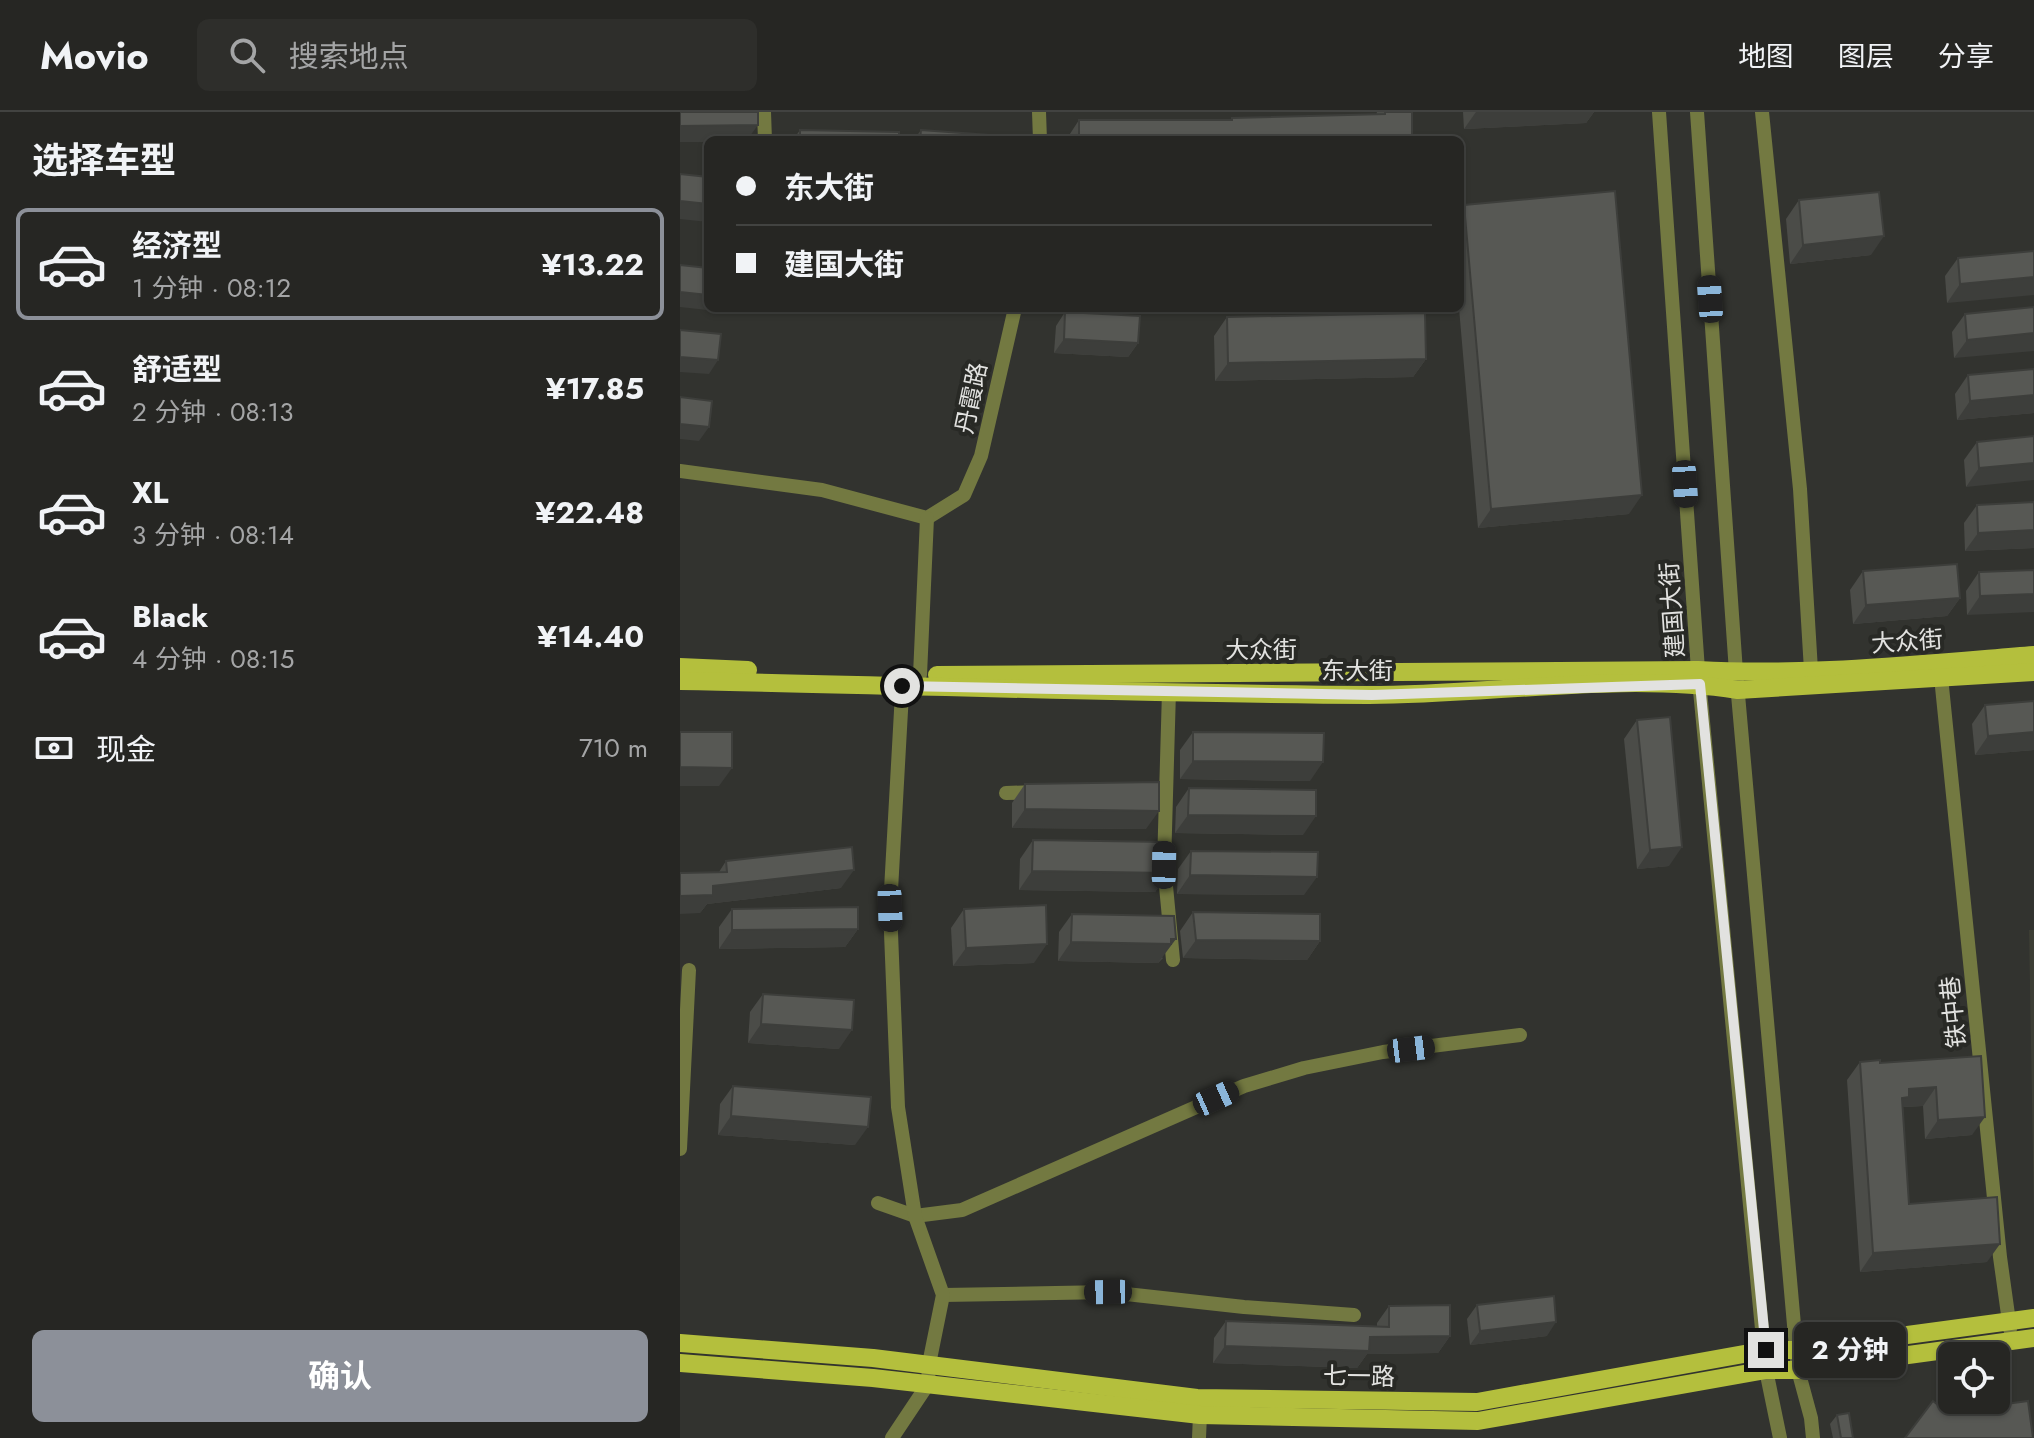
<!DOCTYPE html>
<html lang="zh">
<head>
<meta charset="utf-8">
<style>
	body { margin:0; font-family:Jost,"Noto Sans SC",sans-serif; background:#2e2e2b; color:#f1f3f6; height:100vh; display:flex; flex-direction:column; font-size:30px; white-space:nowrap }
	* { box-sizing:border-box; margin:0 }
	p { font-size:26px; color:#a4a5a6 }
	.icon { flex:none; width:44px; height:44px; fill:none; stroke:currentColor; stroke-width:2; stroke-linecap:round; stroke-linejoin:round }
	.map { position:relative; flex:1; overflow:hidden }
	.side { display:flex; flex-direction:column; background:#262623; width:680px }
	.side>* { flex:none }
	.top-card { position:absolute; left:24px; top:24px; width:760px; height:176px; border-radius:12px; box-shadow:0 2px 6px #0004,0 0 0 2px #424341; display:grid; align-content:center; height:176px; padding:0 32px; background:#262623 }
	.buttons { position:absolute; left:1258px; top:1230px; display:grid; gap:16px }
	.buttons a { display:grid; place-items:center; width:72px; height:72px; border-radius:12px; background:#262623; box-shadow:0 2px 6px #0004,0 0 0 2px #424341; font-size:40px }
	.end { position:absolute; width:36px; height:36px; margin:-18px; border:10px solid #e2e2e0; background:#111; box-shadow:0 0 0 4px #111 }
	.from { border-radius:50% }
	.bubble { position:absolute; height:56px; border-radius:12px; background:#262623; box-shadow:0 2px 6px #0004,0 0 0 2px #424341; font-size:26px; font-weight:700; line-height:56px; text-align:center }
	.car { position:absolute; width:24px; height:48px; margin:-24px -12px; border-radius:10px; box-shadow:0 0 6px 2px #0007; background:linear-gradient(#222 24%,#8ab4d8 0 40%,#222 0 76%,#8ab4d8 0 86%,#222 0) }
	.top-card b { display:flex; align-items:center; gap:28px; height:76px; font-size:30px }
	.top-card b+b { border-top:2px solid #424341 }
	.top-card i { width:20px; height:20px; background:#f1f3f6 }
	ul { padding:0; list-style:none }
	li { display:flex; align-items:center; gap:24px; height:112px; margin:0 16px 12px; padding:0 16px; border:4px solid transparent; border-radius:12px }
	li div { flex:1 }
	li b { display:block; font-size:30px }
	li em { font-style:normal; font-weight:700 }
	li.active { border-color:#8c9099 }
	li>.icon { width:72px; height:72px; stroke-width:1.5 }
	h2 { padding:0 32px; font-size:36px; line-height:96px }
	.pay { display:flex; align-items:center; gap:20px; height:88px; padding:0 32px; font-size:30px }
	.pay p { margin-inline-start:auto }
	.cta { display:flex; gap:16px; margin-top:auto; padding:16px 32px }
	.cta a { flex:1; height:92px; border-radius:12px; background:#8c9099; color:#fff; font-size:32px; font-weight:700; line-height:92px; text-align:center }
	header { display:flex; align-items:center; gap:48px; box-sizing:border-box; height:112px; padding:0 40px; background:#262623; border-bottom:2px solid #424341 }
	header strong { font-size:38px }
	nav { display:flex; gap:44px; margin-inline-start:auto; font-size:28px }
	.search { width:560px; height:72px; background:#2e2e2b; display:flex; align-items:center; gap:20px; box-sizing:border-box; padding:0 28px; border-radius:12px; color:#a4a5a6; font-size:30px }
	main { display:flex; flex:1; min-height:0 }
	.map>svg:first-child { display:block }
	.built { fill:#3d3e35 }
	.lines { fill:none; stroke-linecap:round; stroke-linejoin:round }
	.minor { stroke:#737941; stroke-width:14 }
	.major { stroke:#b4bf3d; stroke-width:18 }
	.wall { fill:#4b4c48 }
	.shaded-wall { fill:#3d3e3b }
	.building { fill:#575854; stroke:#3d3e3b; stroke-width:2 }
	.route { stroke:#e2e2e0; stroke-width:10 }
	.labels { text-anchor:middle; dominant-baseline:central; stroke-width:8; stroke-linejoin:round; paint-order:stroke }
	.street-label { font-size:24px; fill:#e2e2e0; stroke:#282925 }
</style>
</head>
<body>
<header>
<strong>Movio</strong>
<div class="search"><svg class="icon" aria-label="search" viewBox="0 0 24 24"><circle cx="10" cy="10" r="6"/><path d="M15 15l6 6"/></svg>搜索地点</div>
<nav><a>地图</a><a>图层</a><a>分享</a></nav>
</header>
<main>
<section class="side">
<h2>选择车型</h2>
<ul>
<li class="active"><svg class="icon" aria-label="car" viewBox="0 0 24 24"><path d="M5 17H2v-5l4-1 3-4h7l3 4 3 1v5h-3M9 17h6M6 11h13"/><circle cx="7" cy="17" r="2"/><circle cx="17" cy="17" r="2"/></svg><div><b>经济型</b><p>1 分钟 · 08:12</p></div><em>¥13.22</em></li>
<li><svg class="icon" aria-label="car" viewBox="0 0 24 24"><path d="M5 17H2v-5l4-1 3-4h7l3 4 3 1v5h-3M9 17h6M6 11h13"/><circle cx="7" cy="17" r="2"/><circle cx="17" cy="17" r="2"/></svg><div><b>舒适型</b><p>2 分钟 · 08:13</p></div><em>¥17.85</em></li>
<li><svg class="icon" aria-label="car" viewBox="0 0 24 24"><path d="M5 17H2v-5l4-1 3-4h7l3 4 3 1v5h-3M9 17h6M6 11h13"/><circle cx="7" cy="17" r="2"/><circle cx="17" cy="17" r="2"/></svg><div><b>XL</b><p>3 分钟 · 08:14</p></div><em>¥22.48</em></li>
<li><svg class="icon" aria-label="car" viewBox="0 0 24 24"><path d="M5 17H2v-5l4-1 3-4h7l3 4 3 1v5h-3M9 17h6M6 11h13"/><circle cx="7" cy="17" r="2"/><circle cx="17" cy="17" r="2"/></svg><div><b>Black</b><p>4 分钟 · 08:15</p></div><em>¥14.40</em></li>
</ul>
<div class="pay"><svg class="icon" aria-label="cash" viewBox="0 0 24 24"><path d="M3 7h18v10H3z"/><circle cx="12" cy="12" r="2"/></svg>现金<p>710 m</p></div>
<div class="cta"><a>确认</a></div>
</section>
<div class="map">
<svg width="1354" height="1326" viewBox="0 0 1354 1326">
	<rect width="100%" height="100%" fill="#32332f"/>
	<path class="built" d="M1349 818H1354V1104Z"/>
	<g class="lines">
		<g class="minor">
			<path d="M84 0 85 28"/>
			<path d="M359 0 360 28"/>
			<path d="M979 0 1018 558 1086 1258 1100 1326"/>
			<path d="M1017 0 1056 560 1118 1258 1131 1306 1133 1326"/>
			<path d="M1082 0 1120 377 1131 558"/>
			<path d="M0 359 142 378 247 406 284 383 301 344 335 196"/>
			<path d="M240 563 247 406"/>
			<path d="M1261 565 1320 1145 1330 1217"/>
			<path d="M489 579 484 753 493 848"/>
			<path d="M326 681 358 680"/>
			<path d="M0 1037 9 858"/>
			<path d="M198 1091 235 1104 282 1098 564 974 624 956 703 940 840 923"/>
			<path d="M263 1183 428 1180 564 1195 674 1203"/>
			<path d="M212 1326 248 1272 249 1252 263 1183 235 1104 218 995 210 796 223 563"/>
			<path d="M519 1326 520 1303"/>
		</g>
		<g class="major">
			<path d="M0 555 68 558"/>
			<path d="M257 563 1018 558C1130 564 1243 552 1354 543"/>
			<path d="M0 569C230 573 460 582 689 583 809 583 940 560 1058 578L1354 560"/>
			<path d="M0 1231 193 1246 517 1286 797 1290 1086 1238H1116L1354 1206"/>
			<path d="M0 1251 193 1266 520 1303 798 1309 1086 1258H1118L1354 1226"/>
		</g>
	</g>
	<g class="wall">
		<path d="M697 0H732V28H386L399 8H550L552 6 696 3Z"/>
		<path d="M783 0H914L906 11 784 17Z"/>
		<path d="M120 18 219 28H113Z"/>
		<path d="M241 18 337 28H234Z"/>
		<path d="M1119 88 1191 143 1110 152 1106 107Z"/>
		<path d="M784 93 949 402 798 416 779 196H780V99Z"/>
		<path d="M1354 139 1267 191 1265 164 1278 146Z"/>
		<path d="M1354 195 1274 246 1272 220 1285 202Z"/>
		<path d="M385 200 458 231 448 245 374 241 376 214Z"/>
		<path d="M547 205 746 247 733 265 535 269 534 224Z"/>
		<path d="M1354 257V301L1277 308 1275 282 1288 263Z"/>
		<path d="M1354 324 1286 375 1284 348 1297 330Z"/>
		<path d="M1354 390V436L1285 439 1284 411 1297 393Z"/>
		<path d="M1354 458 1287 503 1286 479 1299 460Z"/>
		<path d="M1183 459 1280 486 1267 504 1173 512 1170 478Z"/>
		<path d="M1354 589V638L1295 643 1292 612 1305 593Z"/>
		<path d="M957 608 989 754 957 757 944 627Z"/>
		<path d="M513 620 630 669 500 667V638Z"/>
		<path d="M345 672 466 717 332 716V691Z"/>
		<path d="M509 676 623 723 495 721 496 695Z"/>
		<path d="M353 728 488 761 475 780 339 778 340 747Z"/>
		<path d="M511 739 624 783 497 782 498 757Z"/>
		<path d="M46 749 161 776 27 792 20 801 39 760Z"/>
		<path d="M52 797 178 817 165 835 39 837V815Z"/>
		<path d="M284 797 354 851 273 854 271 816Z"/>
		<path d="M513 800 640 829 627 848 503 846 500 819Z"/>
		<path d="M392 802 483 846 478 851 378 849 379 820Z"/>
		<path d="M83 882 159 937 68 931 70 900Z"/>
		<path d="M1301 944 1292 1023 1245 1027 1243 994 1223 995 1229 1092 1307 1150 1180 1160 1167 968 1180 950 1200 951Z"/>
		<path d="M53 974 175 1033 38 1023 40 992Z"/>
		<path d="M797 1193 867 1224 790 1233 787 1207Z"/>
		<path d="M709 1194 770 1224 758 1241 687 1242 677 1256 533 1251 534 1226 546 1209 697 1214V1211Z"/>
		<path d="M1157 1303 1173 1326H1153L1150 1312Z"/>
	</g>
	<g class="shaded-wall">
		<path d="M796 0H914L906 11 784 17Z"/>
		<path d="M78 13 67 28H28V30H0V14Z"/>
		<path d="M0 89 28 92V110L0 107Z"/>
		<path d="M1204 124 1191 143 1110 152 1123 133Z"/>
		<path d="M1354 165V183L1267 191 1280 172Z"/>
		<path d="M0 180 28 183V196H38L36 199 0 195Z"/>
		<path d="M697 196H724L722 199H695Z"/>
		<path d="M1354 221V239L1274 246 1287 228Z"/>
		<path d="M384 227 458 231 448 245 374 241Z"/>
		<path d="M0 245 38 248 29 262 0 260Z"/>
		<path d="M746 247 733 265 535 269 548 251Z"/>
		<path d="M1354 283V301L1277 308 1290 289Z"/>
		<path d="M0 312 29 315 19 329 0 327Z"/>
		<path d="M1354 351V368L1286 375 1299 356Z"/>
		<path d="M962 383 949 402 798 416 811 397Z"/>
		<path d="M1354 418V436L1285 439 1298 421Z"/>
		<path d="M1354 482V500L1287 503 1300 484Z"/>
		<path d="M1280 486 1267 504 1173 512 1186 493Z"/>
		<path d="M1354 620V638L1295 643 1308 624Z"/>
		<path d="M513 649 643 650 630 669 500 667Z"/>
		<path d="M0 655 52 656 39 674H0Z"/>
		<path d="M345 697 479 699 466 717 332 716Z"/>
		<path d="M508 703 636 704 623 723 495 721Z"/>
		<path d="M1002 735 989 754 957 757 970 738Z"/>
		<path d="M174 758 161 776 27 792 20 801 0 802V784L33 774Z"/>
		<path d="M352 759 488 761 475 780 339 778Z"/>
		<path d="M510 763 637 765 624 783 497 782Z"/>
		<path d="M178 817 165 835 39 837 52 818Z"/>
		<path d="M496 827 478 851 378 849 391 830Z"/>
		<path d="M516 828 640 829 627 848 503 846Z"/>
		<path d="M367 832 354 851 273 854 286 836Z"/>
		<path d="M81 912 172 918 159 937 68 931Z"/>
		<path d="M1256 975 1243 994 1222 995 1209 1004 1229 977Z"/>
		<path d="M51 1004 188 1015 175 1033 38 1023Z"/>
		<path d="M1305 1005 1292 1023 1245 1027 1258 1008Z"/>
		<path d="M1320 1132 1307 1150 1180 1160 1193 1141Z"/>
		<path d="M876 1210 867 1224 790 1233 800 1219Z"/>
		<path d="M770 1224 758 1241 687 1242 677 1256 533 1251 545 1234 690 1225Z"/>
	</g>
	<g class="building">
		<path d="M0 0H78V13L0 14Z"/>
		<path d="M705 0H732V28H399V8H552V6L705 2Z"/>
		<path d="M120 18 219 20V28H120Z"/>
		<path d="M241 18 337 25V28H240Z"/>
		<path d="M0 62 28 65V92L0 89Z"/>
		<path d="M935 79 962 383 811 397 784 93Z"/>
		<path d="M1199 80 1204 124 1123 133 1119 88Z"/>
		<path d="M1354 139V165L1280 172 1278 146Z"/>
		<path d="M0 153 28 156V183L0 180Z"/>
		<path d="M1354 195V221L1287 228 1285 202Z"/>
		<path d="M385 200 460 204 458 231 384 227Z"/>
		<path d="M745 201 746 247 548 251 547 205Z"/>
		<path d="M0 218 41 222 38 248 0 245Z"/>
		<path d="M1354 257V283L1290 289 1288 263Z"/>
		<path d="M0 285 32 289 29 315 0 312Z"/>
		<path d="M1354 324V351L1299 356 1297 330Z"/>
		<path d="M1354 390V418L1298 421 1297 393Z"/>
		<path d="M1277 452 1280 486 1186 493 1183 459Z"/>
		<path d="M1354 458V482L1300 484 1299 460Z"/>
		<path d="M1354 589V620L1308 624 1305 593Z"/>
		<path d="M990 605 1002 735 970 738 957 608Z"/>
		<path d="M0 620H52V656L0 655Z"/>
		<path d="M513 620 644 621 643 650 513 649Z"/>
		<path d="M479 670V699L345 697V672Z"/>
		<path d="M509 676 636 678V704L508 703Z"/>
		<path d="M353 728 487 730 488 761 352 759Z"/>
		<path d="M172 735 174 758 33 774V783L0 784V761L47 760 46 749Z"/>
		<path d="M511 739 638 740 637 765 510 763Z"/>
		<path d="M366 793 367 832 286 836 284 797Z"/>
		<path d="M178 795V817L52 818V797Z"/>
		<path d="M513 800 640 802V829L516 828Z"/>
		<path d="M392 802 494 804 496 827H491V832L391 830Z"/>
		<path d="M83 882 174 888 172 918 81 912Z"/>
		<path d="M1301 944 1305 1005 1258 1008 1256 975 1229 977V985L1222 986 1229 1092 1317 1085 1320 1132 1193 1141 1180 950 1200 948V951Z"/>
		<path d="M53 974 191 985 188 1015 51 1004Z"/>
		<path d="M874 1184 876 1210 800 1219 797 1193Z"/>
		<path d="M770 1193V1224L690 1225 689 1239 545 1234 546 1209 709 1215V1194Z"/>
		<path d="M1253 1289 1267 1300 1348 1289 1353 1326H1225Z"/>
		<path d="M1169 1301 1173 1326H1161L1157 1303Z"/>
	</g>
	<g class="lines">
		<path class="route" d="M222 574 692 583 1020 572 1086 1238"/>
	</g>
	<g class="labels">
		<g class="street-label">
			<text transform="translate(291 286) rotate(-78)">丹霞路</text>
			<text transform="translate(992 498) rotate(-94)">建国大街</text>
			<text transform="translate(1227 529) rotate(-4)">大众街</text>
			<text x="581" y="537">大众街</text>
			<text x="677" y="558">东大街</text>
			<text transform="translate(1273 900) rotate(-96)">铁中巷</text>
			<text transform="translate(679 1264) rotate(1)">七一路</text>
		</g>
	</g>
</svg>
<div class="buttons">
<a><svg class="icon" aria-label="locate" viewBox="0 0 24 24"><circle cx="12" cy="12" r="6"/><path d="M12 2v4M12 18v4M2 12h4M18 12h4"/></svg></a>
</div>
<i class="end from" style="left:222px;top:574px"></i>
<i class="end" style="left:1086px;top:1238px"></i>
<div class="bubble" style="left:1114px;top:1210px;width:112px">2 分钟</div>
<i class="car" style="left:1030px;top:187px;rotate:356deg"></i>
<i class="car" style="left:1005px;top:372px;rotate:176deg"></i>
<i class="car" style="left:484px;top:753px;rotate:1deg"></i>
<i class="car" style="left:210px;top:796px;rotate:178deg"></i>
<i class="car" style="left:731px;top:937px;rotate:83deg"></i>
<i class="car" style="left:536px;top:986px;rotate:66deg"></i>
<i class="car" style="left:428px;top:1180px;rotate:269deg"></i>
<div class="top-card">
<b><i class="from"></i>东大街</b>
<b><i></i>建国大街</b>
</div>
</div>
</main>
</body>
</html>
